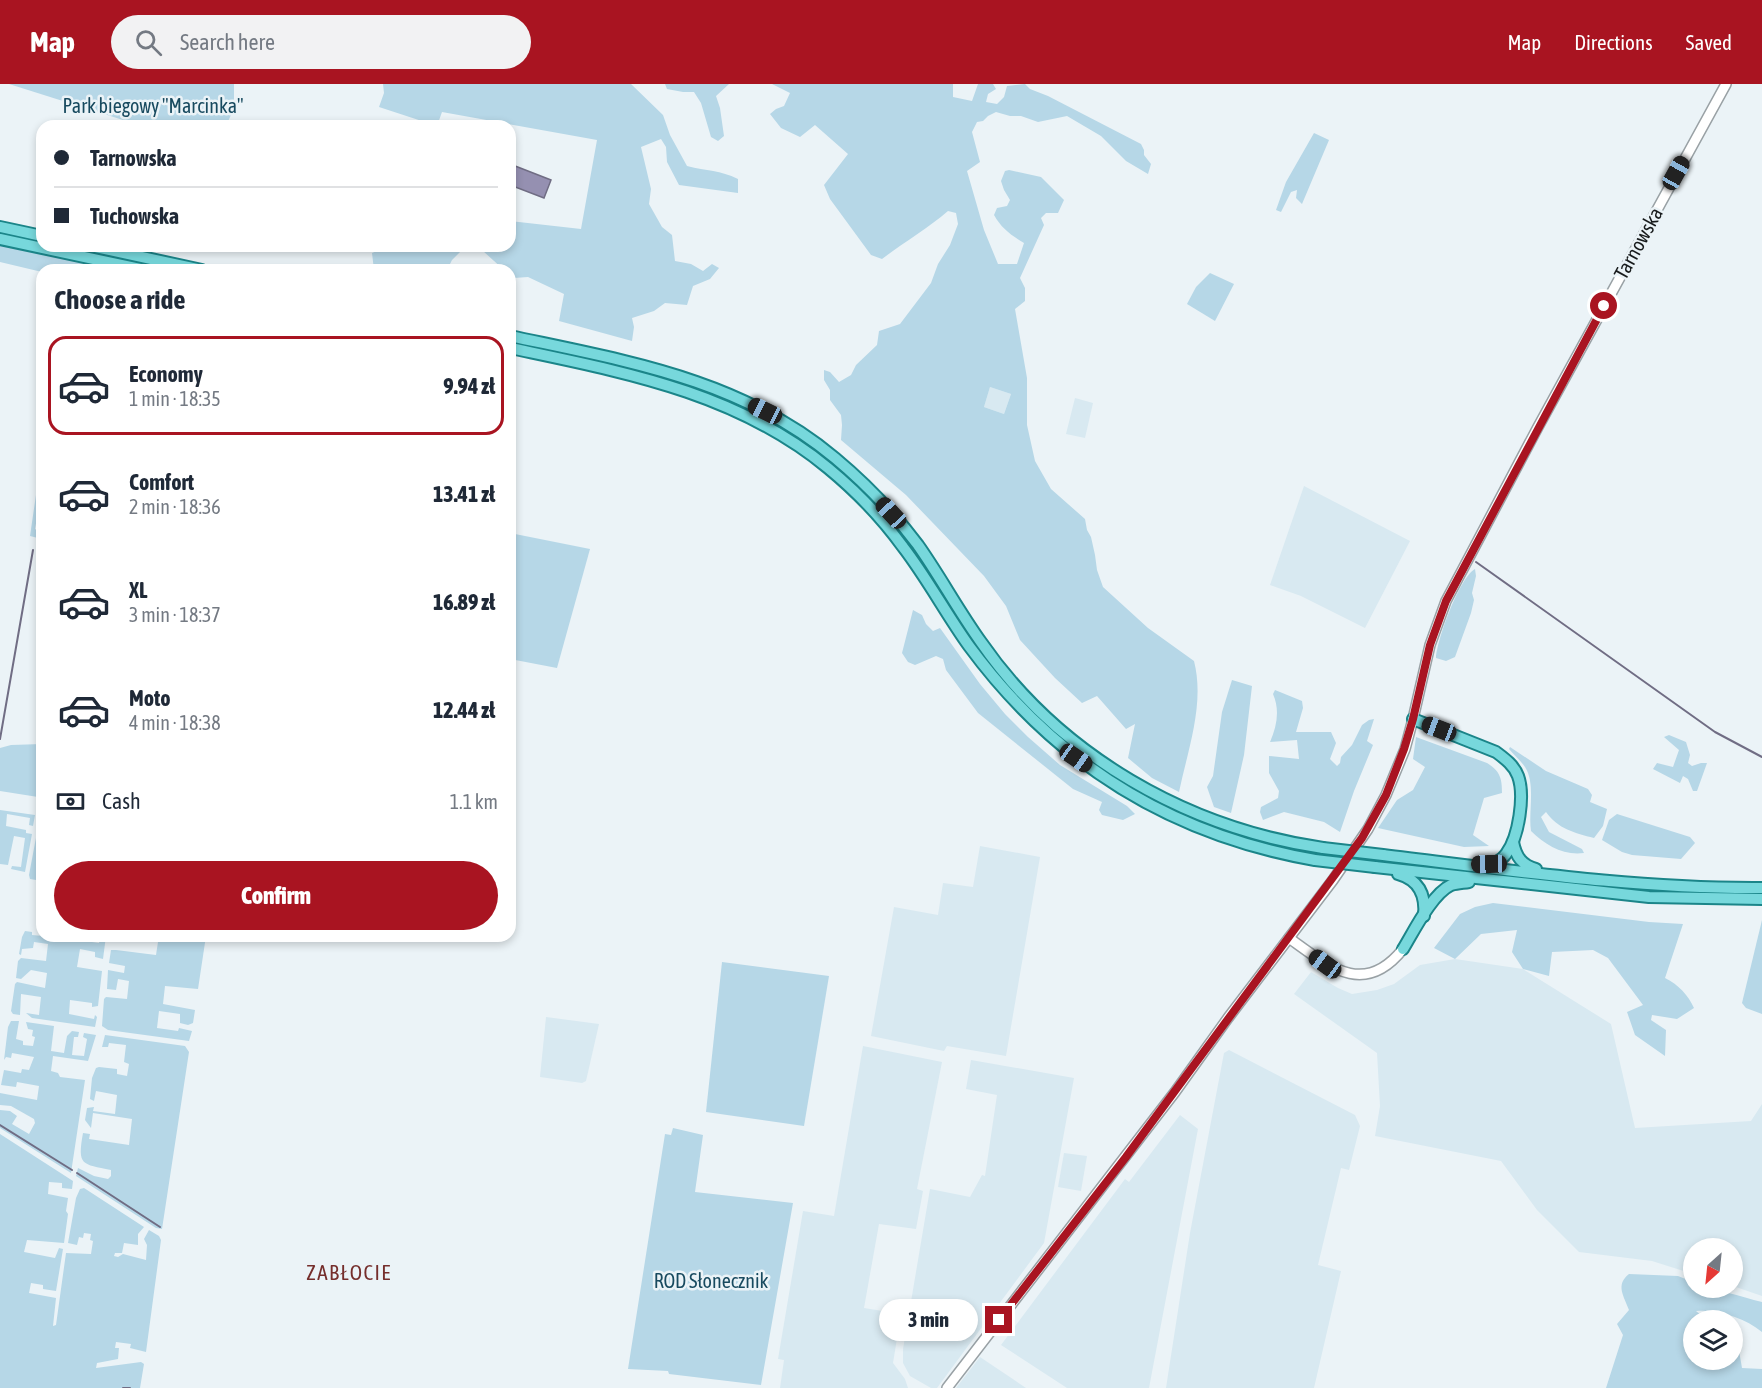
<!DOCTYPE html>
<html lang="en">
<head>
<meta charset="utf-8">
<style>
	body { margin:0; font-family:"Asap Condensed",sans-serif; background:#f2f2f3; color:#1f2937; height:100vh; display:flex; flex-direction:column; font-size:22px; white-space:nowrap }
	* { box-sizing:border-box; margin:0 }
	p { font-size:20px; color:#747a83 }
	.icon { flex:none; width:33px; height:33px; fill:none; stroke:currentColor; stroke-width:2; stroke-linecap:round; stroke-linejoin:round }
	.map { position:relative; flex:1; overflow:hidden }
	.panel { position:absolute; left:36px; top:180px; width:480px; height:678px; display:flex; flex-direction:column; background:#fff; border-radius:18px; box-shadow:0 3px 9px #0003 }
	.panel>* { flex:none }
	.guide { position:absolute; left:36px; top:36px; width:480px; height:132px; border-radius:18px; box-shadow:0 3px 9px #0003; display:grid; align-content:center; height:132px; padding:0 18px; background:#fff }
	.needle { width:39px; rotate:207deg }
	.buttons { position:absolute; left:1683px; top:1154px; display:grid; gap:12px }
	.buttons a { display:grid; place-items:center; width:60px; height:60px; border-radius:50%; background:#fff; box-shadow:0 3px 9px #0003; font-size:30px }
	.end { position:absolute; width:27px; height:27px; margin:-14px; border:8px solid #a91421; background:#fff; box-shadow:0 0 0 3px #fff }
	.from { border-radius:50% }
	.bubble { position:absolute; height:42px; border-radius:21px; background:#fff; box-shadow:0 3px 9px #0003; font-size:20px; font-weight:800; line-height:42px; text-align:center }
	.car { position:absolute; width:18px; height:36px; margin:-18px -9px; border-radius:8px; box-shadow:0 0 4px 2px #0007; background:linear-gradient(#222 24%,#8ab4d8 0 40%,#222 0 76%,#8ab4d8 0 86%,#222 0) }
	.guide b { display:flex; align-items:center; gap:21px; height:57px; font-size:22px }
	.guide b+b { border-top:2px solid #e0e1e3 }
	.guide i { width:15px; height:15px; background:#1f2937 }
	ul { padding:0; list-style:none }
	li { display:flex; align-items:center; gap:18px; height:99px; margin:0 12px 9px; padding:0 6px; border:3px solid transparent; border-radius:18px }
	li div { flex:1 }
	li b { display:block; font-size:22px }
	li em { font-style:normal; font-weight:800 }
	li.active { border-color:#a91421 }
	li>.icon { width:54px; height:54px; stroke-width:1.5 }
	h2 { padding:0 18px; font-size:27px; line-height:72px }
	.pay { display:flex; align-items:center; gap:15px; height:66px; padding:0 18px; font-size:22px }
	.pay p { margin-inline-start:auto }
	.button { display:flex; gap:12px; margin-top:auto; padding:12px 18px }
	.button a { flex:1; height:69px; border-radius:36px; background:#a91421; color:#fff; font-size:24px; font-weight:800; line-height:69px; text-align:center }
	header { display:flex; align-items:center; gap:36px; box-sizing:border-box; height:84px; padding:0 30px; background:#a91421; color:#fff }
	header strong { font-size:28px }
	nav { display:flex; gap:33px; margin-inline-start:auto; font-size:21px }
	.search { width:420px; height:54px; background:#f2f2f3; display:flex; align-items:center; gap:15px; box-sizing:border-box; padding:0 21px; border-radius:33px; color:#747a83; font-size:22px }
	.map>svg:first-child { display:block }
	.built { fill:#d8e9f1 }
	.green { fill:#b6d7e7; fill-rule:evenodd }
	.water { fill:#9590b1; stroke:#706d84; stroke-width:1.5 }
	.lines { fill:none; stroke-linecap:round; stroke-linejoin:round }
	.stream { stroke:#706d84; stroke-width:2 }
	.secondary-casing { stroke:#99a1a5; stroke-width:12 }
	.primary-casing { stroke:#1b8589; stroke-width:14 }
	.secondary { stroke:#fff; stroke-width:9 }
	.primary { stroke:#77d8dc; stroke-width:10 }
	.primary-bridge-casing { stroke:#1b8589; stroke-width:14; stroke-linecap:butt }
	.primary-bridge { stroke:#77d8dc; stroke-width:10 }
	.route { stroke:#a91421; stroke-width:8 }
	.labels { text-anchor:middle; dominant-baseline:central; stroke-width:5; stroke-linejoin:round; paint-order:stroke }
	.park-label { font-size:20px; fill:#184a5f; stroke:#ebf3f7 }
	.street-label { font-size:20px; fill:#181b1c; stroke:#ebf3f7 }
	.neighbourhood-label { font-size:21px; letter-spacing:1.5px; fill:#752e2c; stroke:#ebf3f7 }
</style>
</head>
<body>
<header>
<strong>Map</strong>
<div class="search"><svg class="icon" aria-label="search" viewBox="0 0 24 24"><circle cx="10" cy="10" r="6"/><path d="M15 15l6 6"/></svg>Search here</div>
<nav><a>Map</a><a>Directions</a><a>Saved</a></nav>
</header>
<div class="map">
<svg width="1762" height="1304" viewBox="0 0 1762 1304">
	<rect width="100%" height="100%" fill="#ebf3f7"/>
	<g class="built">
		<path d="M990 303 1011 310 1004 330 984 323Z"/>
		<path d="M1075 314 1093 319 1085 354 1066 350Z"/>
		<path d="M1304 402 1410 457 1365 544 1301 512 1270 501Z"/>
		<path d="M980 762 1040 773 1006 972 947 962 944 967 871 952 894 823 938 831 943 799 973 803Z"/>
		<path d="M1455 875 1523 885 1611 940 1635 1044 1751 1037 1762 1020V1212L1733 1202 1732 1164H1694L1693 1190 1652 1177 1579 1168 1537 1126 1501 1077 1375 1052 1380 1022 1377 969 1294 910 1311 888 1338 904 1352 910 1377 906 1394 900 1420 881Z"/>
		<path d="M546 933 599 940 586 997 582 999 540 993Z"/>
		<path d="M863 962 942 978 917 1105 923 1107 916 1145 879 1140 864 1224 901 1230 893 1279 905 1295 908 1304H780L784 1276 778 1275 803 1127 834 1132Z"/>
		<path d="M1229 966 1355 1031 1360 1042 1349 1086 1341 1084 1318 1181 1341 1187 1314 1304H1166L1190 1149 1224 969Z"/>
		<path d="M971 976 1074 994 1044 1159 937 1304H931L910 1292 903 1279V1265L930 1105 970 1113 982 1091 985 1092 997 1011 966 1005Z"/>
		<path d="M1180 1031 1198 1045 1149 1304H1067L1001 1261 1125 1095 1129 1098Z"/>
		<path d="M1064 1069 1087 1072 1081 1107 1058 1103Z"/>
		<path d="M980 1273 1026 1304H956Z"/>
	</g>
	<g class="green">
		<path d="M9 0H234V24L226 42H142Z"/>
		<path d="M383 0H631L663 31 670 51 687 82C707 87 720 86 738 95V109L679 101 667 78 666 63 661 55 641 63 651 105 649 120 662 143 672 151 675 177 691 180 703 187 712 180 719 184 710 195 693 202 687 221 665 219 654 227 632 234 634 243 632 257 559 237 564 210 528 193 514 194 510 191V186H504L483 167H461L452 176 447 186H374L372 169 384 164 510 162V137L581 145 597 56 442 28 437 42 379 23 384 9Z"/>
		<path d="M665 0H729L716 12 720 24 724 52 718 57 711 53 701 19 694 8H683L667 5Z"/>
		<path d="M772 0H953V13L972 17 978 0H993L996 5 988 10 986 18 997 20 1004 13 1007 2 1025 0 1030 5 1048 12 1141 60 1144 66V71L1151 80 1148 90 1126 77 1101 52 1067 32 1038 38 1021 32H1010L996 28 988 32 983 37 977 38 972 48 980 78 967 87 984 146 998 180H1017L1024 159C1011 151 1002 145 994 131L997 124 1007 122 1010 116 1004 106 1001 97 1005 87 1009 86 1041 93 1064 116 1058 129H1046L1041 134 1044 141 1020 194 1025 204V217L1015 225 1027 294V341L1035 377 1051 405 1085 435 1087 446 1091 453 1095 471 1097 486 1103 503 1148 544 1194 577C1205 620 1188 665 1179 708L1152 694 1128 674 1135 640 1126 645 1097 612 1082 619 1055 594 1020 556 1006 522 984 492 906 411 841 356 842 341 841 331 830 316V306L824 296V286L830 288 839 298 851 291 856 281 877 261 879 247 900 240 931 199 938 180 950 161 958 140 956 129 948 127C927 145 903 159 882 175L871 171 830 115 824 101 848 70 815 41 800 53 781 44 770 30 776 25 784 22 790 9ZM990 303 1011 310 1004 330 984 323Z"/>
		<path d="M1314 49 1329 56 1302 120 1296 114 1297 106 1291 108 1281 128 1276 126 1286 98Z"/>
		<path d="M0 161 116 186H42V188L0 178Z"/>
		<path d="M1210 189 1234 200 1215 237 1187 220 1196 203Z"/>
		<path d="M42 370V423L40 432 42 435 37 434 35 445 42 450V455L30 452Z"/>
		<path d="M510 449 590 465 557 584 510 575Z"/>
		<path d="M1475 485 1476 492 1472 509 1474 516 1471 529 1455 573 1446 577 1436 574C1437 556 1459 494 1475 485Z"/>
		<path d="M913 526 922 531 926 540 933 547 940 544 980 600 1005 630 1028 653 1060 681 1127 722 1135 730 1123 736 1102 731 1099 726 1102 718 1073 705 978 629 946 586 943 575 936 572 915 581 908 578 902 569Z"/>
		<path d="M1232 596 1252 602 1244 671 1231 729 1214 723 1207 703 1213 692 1222 628Z"/>
		<path d="M1275 606 1302 617 1303 624 1296 648H1331L1336 659 1330 675 1337 682 1340 679 1341 673 1352 661 1362 641 1369 636 1374 635 1367 657 1373 661 1354 707 1340 748 1324 738 1284 728 1263 736 1260 728 1261 723 1278 714 1279 707 1269 689V672L1299 675 1297 656 1270 658C1277 642 1280 626 1273 610Z"/>
		<path d="M1669 651 1686 658 1690 671 1688 679 1692 682 1701 679H1707L1697 707H1693L1688 695 1683 692 1680 699 1653 685 1657 679 1673 683 1679 666 1664 653Z"/>
		<path d="M1416 653 1487 679C1500 687 1502 694 1502 709L1484 714 1473 751 1489 762 1464 763 1378 744 1397 716 1413 706 1425 683 1413 675Z"/>
		<path d="M42 660V690L38 713 0 707V664L11 661Z"/>
		<path d="M1510 663 1546 687 1588 705 1592 711 1590 718 1607 725 1603 742 1594 754C1575 749 1558 745 1546 728L1541 733 1549 748 1582 765 1584 769C1564 772 1545 761 1531 747 1528 728 1536 700 1525 683 1521 677 1514 671 1509 665Z"/>
		<path d="M42 722V797L30 795 29 791Z"/>
		<path d="M0 726 35 731 33 742 29 741 30 734 7 730 6 742 26 746V749L32 750 25 788 11 785 12 782 21 783 25 754 14 752 8 781 0 780Z"/>
		<path d="M1617 730 1690 753 1695 759 1681 775 1632 771 1622 768 1602 756 1609 736Z"/>
		<path d="M1493 819 1649 838 1683 840 1665 894C1679 901 1688 911 1694 924L1677 935 1652 931 1651 936 1666 946 1665 972 1635 951 1627 928 1643 921 1608 874 1593 866 1552 868 1549 892 1523 885 1512 868 1517 846 1481 850 1455 875 1434 864 1460 830 1475 823Z"/>
		<path d="M1762 836V930L1746 924 1742 919Z"/>
		<path d="M25 847 32 848V851L53 853 85 852V857L99 859 100 852H106L103 875 95 873V868L80 865 77 883 102 887 98 922 92 923V919L70 916 69 930 94 935 95 931 97 933 95 943 32 934 26 929 39 931 41 913 21 910 20 931 13 930 11 927 15 900 17 898 45 904 47 889 31 886 21 895 16 894 18 877 21 874 46 877 48 860 34 858 33 864 22 865 21 871 19 870 22 853Z"/>
		<path d="M141 852H206L198 905 165 902 163 920 195 926 193 939 188 941 180 939V930L159 927 157 944 178 947 179 944 192 947 189 957 108 946 102 942 104 915 106 913 127 915 129 897 118 895 116 906 107 905 108 886 124 889 125 882 109 879 111 866H116L156 871 158 858 141 855Z"/>
		<path d="M722 878 829 892 804 1042 706 1028Z"/>
		<path d="M11 937H19L16 955 23 957V961L33 962 35 953 32 952 33 946 28 945 26 938 54 942 51 967 64 969 67 952 72 947 79 948 78 953H74L72 971 84 972 87 955 83 953 84 949 96 951 88 977 53 972 51 987 58 989 60 993 85 996 71 1089 0 1044V1026L10 1027 17 1032 12 1040 29 1050 35 1039 34 1035 11 1022 0 1021V1009L37 1016 39 1002 17 998 16 1003 1 1001 4 986 21 989 22 985 29 986 34 973 12 969 11 974 6 973 4 976 8 943Z"/>
		<path d="M105 951 185 962 189 968 162 1145 156 1144 76 1092 78 1084 94 1092 108 1095 111 1092V1086C82 1080 77 1082 83 1049L90 1050 89 1055 129 1061 132 1035 93 1029 91 1044 85 1036 87 1024 94 1023 93 1027 115 1030 117 1011 96 1007 94 1017 90 1015 92 994 96 984 99 983 117 985V990L127 992 129 980 124 978 126 961 109 959 108 963H102Z"/>
		<path d="M673 1044 703 1051 695 1108 793 1119 761 1301 669 1290 668 1287 628 1285 665 1050 671 1051Z"/>
		<path d="M0 1050 73 1097 72 1105 62 1104V1099L49 1098 48 1110 68 1114 66 1127 68 1130 64 1159 27 1156 24 1168 55 1174 59 1164 63 1165 56 1207 43 1205V1201L31 1199 29 1209 56 1214 53 1242 56 1241 66 1169 91 1170 93 1157 90 1156 91 1150 84 1149 83 1154 79 1153 77 1161 68 1159 76 1114 80 1105 84 1104 144 1143 138 1150V1161L124 1159 122 1169H115L114 1172 118 1173 123 1170 146 1176 147 1161 144 1155 149 1146 159 1152 161 1156 146 1268 130 1264 131 1260 116 1258 115 1264H119L118 1275 97 1279 96 1284 141 1278 144 1280 140 1304H0Z"/>
		<path d="M1629 1190 1678 1192 1693 1198 1694 1203C1714 1203 1741 1213 1762 1218V1248C1745 1234 1718 1225 1696 1227L1707 1236H1694V1275H1732L1733 1257 1738 1261 1742 1284 1762 1285V1304H1606L1623 1251 1617 1240 1629 1226C1624 1212 1615 1201 1629 1190Z"/>
	</g>
	<path class="water" d="M510 80 551 96 544 114 510 101Z"/>
	<g class="lines">
		<g class="stream">
			<path d="M1476 478 1715 648 1762 673"/>
			<path d="M0 655 33 466"/>
			<path d="M0 1041 72 1086"/>
			<path d="M77 1089 160 1143"/>
			<path d="M123 1304H130"/>
		</g>
		<defs>
			<g id="secondary">
				<path d="M1289 854C1328 882 1364 914 1403 865"/>
				<path d="M947 1304 1175 1008 1228 934 1333 796 1368 745 1386 711 1405 665 1413 635 1430 561 1446 517 1538 343 1726 0"/>
			</g>
			<g id="primary">
				<path d="M0 143 42 152"/>
				<path d="M0 155 145 186"/>
				<path d="M91 162 202 186"/>
				<path d="M510 252C626 277 741 295 835 374 865 399 894 429 918 461 940 492 958 526 981 558 1060 672 1187 744 1323 764"/>
				<path d="M510 264C623 288 736 308 828 384 856 407 882 434 903 463 927 494 946 530 969 562 1056 680 1171 751 1315 776"/>
				<path d="M1413 635 1496 668C1504 674 1514 681 1518 692 1525 711 1519 753 1506 770 1501 777 1494 780 1486 780"/>
				<path d="M1513 758C1516 773 1522 781 1536 785"/>
				<path d="M1383 771C1509 786 1635 805 1762 804"/>
				<path d="M1375 783 1649 813 1762 815"/>
				<path d="M1398 790C1419 796 1426 811 1424 832"/>
				<path d="M1403 865C1414 847 1432 810 1451 801 1457 799 1463 799 1469 798"/>
			</g>
		</defs>
		<use href="#secondary" class="secondary-casing"/>
		<use href="#primary" class="primary-casing"/>
		<use href="#secondary" class="secondary"/>
		<use href="#primary" class="primary"/>
		<defs>
			<g id="primary-bridge">
				<path d="M1323 764 1383 771"/>
				<path d="M1315 776 1375 783"/>
			</g>
		</defs>
		<use href="#primary-bridge" class="primary-bridge-casing"/>
		<use href="#primary-bridge" class="primary-bridge"/>
	</g>
	<g class="lines">
		<path class="route" d="M999 1236 1126 1073 1362 754 1386 711 1404 665 1413 635 1430 561 1446 517 1604 222"/>
	</g>
	<g class="labels">
		<g class="park-label">
			<text x="153" y="21">Park biegowy "Marcinka"</text>
			<text x="711" y="1196">ROD Słonecznik</text>
		</g>
		<g class="street-label">
			<text transform="translate(1638 159) rotate(-61)">Tarnowska</text>
		</g>
		<g class="neighbourhood-label">
			<text x="349" y="1188">ZABŁOCIE</text>
		</g>
	</g>
</svg>
<div class="buttons">
<a><svg class="needle" viewBox="-14 -14 28 28"><path d="M0-13l5 13h-10z" fill="#e53935"/><path d="M0 13l5-13h-10z" fill="#747a83"/></svg></a>
<a><svg class="icon" aria-label="layers" viewBox="0 0 24 24"><path d="M12 4l9 5-9 5-9-5zM3 14l9 5 9-5"/></svg></a>
</div>
<i class="end from" style="left:1604px;top:222px"></i>
<i class="end" style="left:999px;top:1236px"></i>
<div class="bubble" style="left:879px;top:1215px;width:99px">3 min</div>
<i class="car" style="left:1676px;top:89px;rotate:29deg"></i>
<i class="car" style="left:765px;top:327px;rotate:296deg"></i>
<i class="car" style="left:891px;top:429px;rotate:317deg"></i>
<i class="car" style="left:1439px;top:645px;rotate:291deg"></i>
<i class="car" style="left:1076px;top:674px;rotate:125deg"></i>
<i class="car" style="left:1489px;top:780px;rotate:269deg"></i>
<i class="car" style="left:1325px;top:880px;rotate:306deg"></i>
<div class="guide">
<b><i class="from"></i>Tarnowska</b>
<b><i></i>Tuchowska</b>
</div>
<section class="panel">
<h2>Choose a ride</h2>
<ul>
<li class="active"><svg class="icon" aria-label="car" viewBox="0 0 24 24"><path d="M5 17H2v-5l4-1 3-4h7l3 4 3 1v5h-3M9 17h6M6 11h13"/><circle cx="7" cy="17" r="2"/><circle cx="17" cy="17" r="2"/></svg><div><b>Economy</b><p>1 min · 18:35</p></div><em>9.94 zł</em></li>
<li><svg class="icon" aria-label="car" viewBox="0 0 24 24"><path d="M5 17H2v-5l4-1 3-4h7l3 4 3 1v5h-3M9 17h6M6 11h13"/><circle cx="7" cy="17" r="2"/><circle cx="17" cy="17" r="2"/></svg><div><b>Comfort</b><p>2 min · 18:36</p></div><em>13.41 zł</em></li>
<li><svg class="icon" aria-label="car" viewBox="0 0 24 24"><path d="M5 17H2v-5l4-1 3-4h7l3 4 3 1v5h-3M9 17h6M6 11h13"/><circle cx="7" cy="17" r="2"/><circle cx="17" cy="17" r="2"/></svg><div><b>XL</b><p>3 min · 18:37</p></div><em>16.89 zł</em></li>
<li><svg class="icon" aria-label="car" viewBox="0 0 24 24"><path d="M5 17H2v-5l4-1 3-4h7l3 4 3 1v5h-3M9 17h6M6 11h13"/><circle cx="7" cy="17" r="2"/><circle cx="17" cy="17" r="2"/></svg><div><b>Moto</b><p>4 min · 18:38</p></div><em>12.44 zł</em></li>
</ul>
<div class="pay"><svg class="icon" aria-label="cash" viewBox="0 0 24 24"><path d="M3 7h18v10H3z"/><circle cx="12" cy="12" r="2"/></svg>Cash<p>1.1 km</p></div>
<div class="button"><a>Confirm</a></div>
</section>
</div>
</body>
</html>
